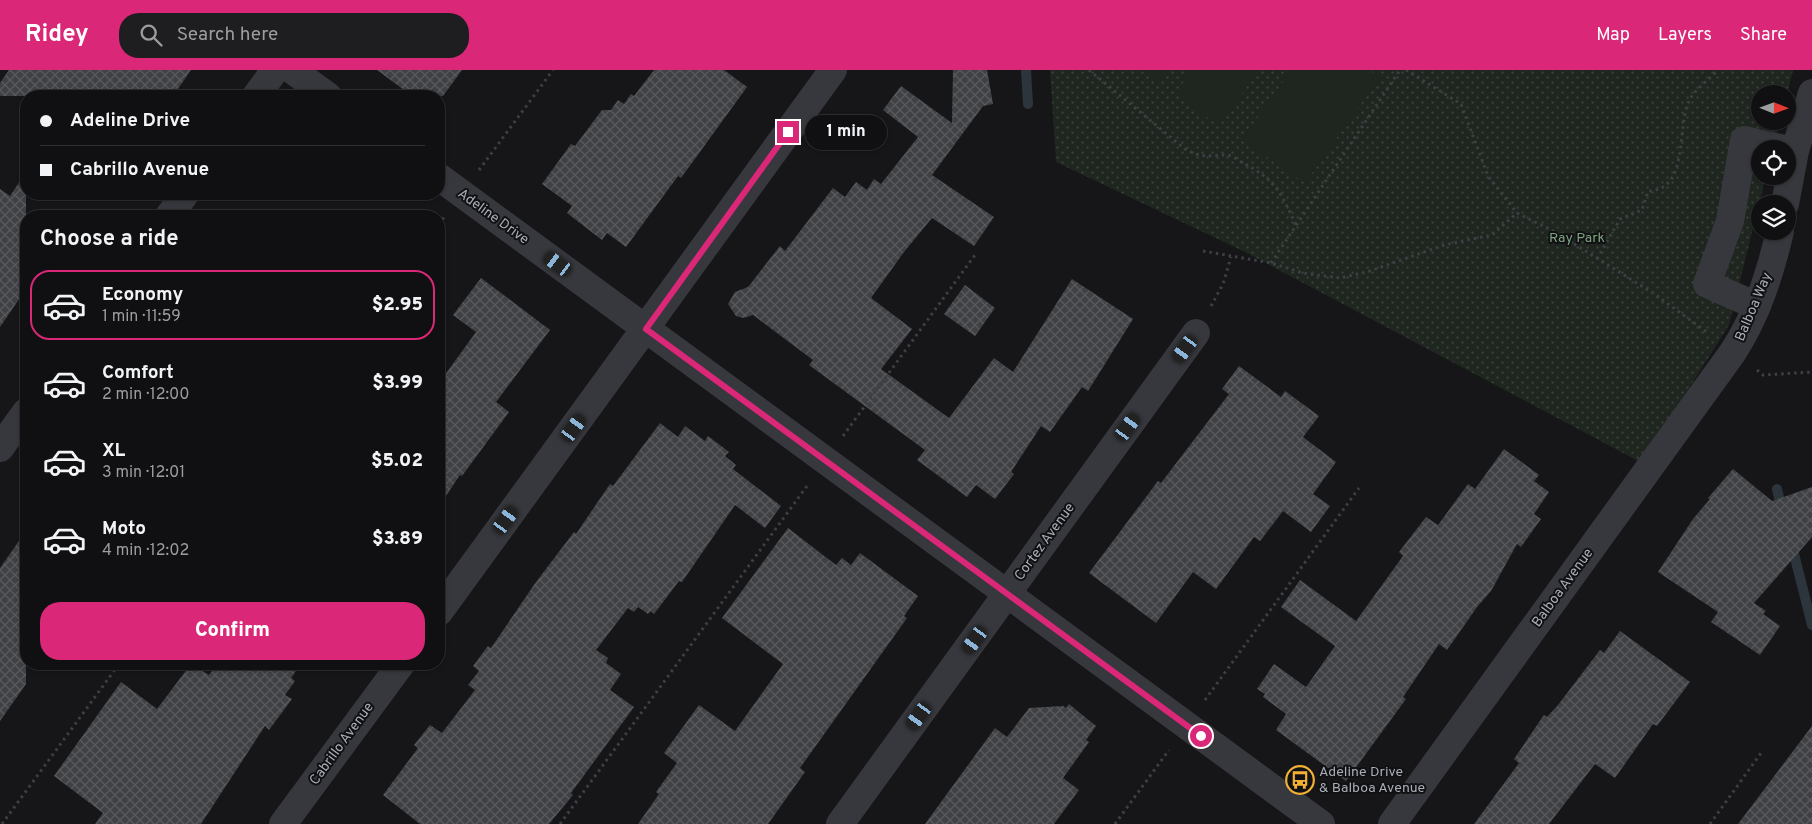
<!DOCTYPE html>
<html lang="en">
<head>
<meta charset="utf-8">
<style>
	body { margin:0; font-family:Overpass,sans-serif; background:#1e1e20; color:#f1f3f6; height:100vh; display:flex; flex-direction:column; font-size:19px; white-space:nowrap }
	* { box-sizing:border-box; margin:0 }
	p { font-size:16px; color:#9c9d9f }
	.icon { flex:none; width:28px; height:28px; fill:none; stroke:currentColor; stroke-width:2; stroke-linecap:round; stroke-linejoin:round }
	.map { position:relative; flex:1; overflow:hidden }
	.drawer { position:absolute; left:20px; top:140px; width:425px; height:460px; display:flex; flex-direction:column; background:#101012; border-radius:20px; box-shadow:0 1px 4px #0004,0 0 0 1px #303032 }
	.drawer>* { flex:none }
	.guide { position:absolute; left:20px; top:20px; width:425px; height:110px; border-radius:20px; box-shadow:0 1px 4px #0004,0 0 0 1px #303032; display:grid; align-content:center; height:110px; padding:0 20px; background:#101012 }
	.needle { width:32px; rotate:91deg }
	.fabs { position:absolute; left:1751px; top:15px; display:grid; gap:10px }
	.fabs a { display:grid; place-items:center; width:45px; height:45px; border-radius:50%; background:#101012; box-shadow:0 1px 4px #0004,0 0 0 1px #303032; font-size:25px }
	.end { position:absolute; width:22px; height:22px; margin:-11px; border:6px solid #db2777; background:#fff; box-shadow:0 0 0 2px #fff }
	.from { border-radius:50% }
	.bubble { position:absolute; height:35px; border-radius:18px; background:#101012; box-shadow:0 1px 4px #0004,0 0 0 1px #303032; font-size:16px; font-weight:800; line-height:35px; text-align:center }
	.car { position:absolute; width:15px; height:30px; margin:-15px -8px; border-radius:6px; box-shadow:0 0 4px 1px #0007; background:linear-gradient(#222 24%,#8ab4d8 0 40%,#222 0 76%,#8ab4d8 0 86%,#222 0) }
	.guide b { display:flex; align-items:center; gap:18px; height:48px; font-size:19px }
	.guide b+b { border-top:1px solid #303032 }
	.guide i { width:12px; height:12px; background:#f1f3f6 }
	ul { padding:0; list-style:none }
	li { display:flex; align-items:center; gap:15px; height:70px; margin:0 10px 8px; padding:0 10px; border:2px solid transparent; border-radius:20px }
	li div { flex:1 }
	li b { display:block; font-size:19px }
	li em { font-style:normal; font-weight:800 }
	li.active { border-color:#db2777 }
	li>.icon { width:45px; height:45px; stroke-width:1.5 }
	h2 { padding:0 20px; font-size:22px; line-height:60px }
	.action { display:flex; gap:10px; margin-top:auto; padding:10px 20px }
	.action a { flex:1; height:58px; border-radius:20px; background:#db2777; color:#fff; font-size:20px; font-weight:800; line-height:58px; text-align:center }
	header { display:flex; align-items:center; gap:30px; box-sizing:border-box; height:70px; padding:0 25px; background:#db2777; color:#fff }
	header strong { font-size:24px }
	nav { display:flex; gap:28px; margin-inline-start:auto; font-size:18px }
	.search { width:350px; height:45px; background:#1e1e20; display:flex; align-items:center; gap:12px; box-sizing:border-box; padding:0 18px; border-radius:20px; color:#9c9d9f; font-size:19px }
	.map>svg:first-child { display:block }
	.park { fill:url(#park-dots) }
	.pitch { fill:#1e261f }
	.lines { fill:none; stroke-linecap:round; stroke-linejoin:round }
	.stream { stroke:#2c353c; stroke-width:10 }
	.building { fill:url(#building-cross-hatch) }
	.path { stroke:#3d3f44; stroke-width:3; stroke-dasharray:2.5 4; stroke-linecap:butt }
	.minor { stroke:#37383d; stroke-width:28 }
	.route { stroke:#db2777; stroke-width:6 }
	.labels { text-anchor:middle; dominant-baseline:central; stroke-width:4; stroke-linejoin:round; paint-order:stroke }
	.street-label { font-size:14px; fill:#a8adb8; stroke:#111113 }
	.park-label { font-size:14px; fill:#7fa381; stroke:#111113 }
	.poi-label { font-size:14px; fill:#a8adb8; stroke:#111113; text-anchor:start }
</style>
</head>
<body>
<header>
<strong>Ridey</strong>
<div class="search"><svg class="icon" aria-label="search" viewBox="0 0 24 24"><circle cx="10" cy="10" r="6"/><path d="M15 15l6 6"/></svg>Search here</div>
<nav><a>Map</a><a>Layers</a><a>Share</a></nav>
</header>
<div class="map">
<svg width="1812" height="754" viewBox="0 0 1812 754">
	<defs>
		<pattern id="park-dots" width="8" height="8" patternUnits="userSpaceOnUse" patternTransform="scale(1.25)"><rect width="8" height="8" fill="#1e261f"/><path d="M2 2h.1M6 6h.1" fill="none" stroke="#3c433d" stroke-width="1.8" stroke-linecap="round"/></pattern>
		<pattern id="building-cross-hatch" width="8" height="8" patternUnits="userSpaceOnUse" patternTransform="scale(1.25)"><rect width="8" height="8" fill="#404145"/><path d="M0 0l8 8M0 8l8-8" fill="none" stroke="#595a5e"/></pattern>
	</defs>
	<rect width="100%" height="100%" fill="#161618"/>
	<path class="park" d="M1050 0H1793L1787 24H1760V51H1780L1773 79H1760V106H1766L1729 255 1642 393 1245 182 1056 92Z"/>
	<g class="pitch">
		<path d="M1141 0H1168L1159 13Z"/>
		<path d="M1192 0H1259L1219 56 1175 24Z"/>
		<path d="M1291 0H1369L1380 7 1305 113 1242 70Z"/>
	</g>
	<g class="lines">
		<g class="stream">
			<path d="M1026 0 1028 34"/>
			<path d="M1777 419 1782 440"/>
			<path d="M1792 476 1812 555"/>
		</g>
	</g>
	<g class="building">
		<path d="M9 0H191L173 26H0V13Z"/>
		<path d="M377 0H462L443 26H412Z"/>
		<path d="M654 0H724L747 17 681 108 678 106 626 177 607 163 602 170 567 143 572 136 542 114 571 74 575 76 602 40H611L618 30 624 34 631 24 634 26Z"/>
		<path d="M953 0H987L993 34 983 36 932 105 994 147 974 176 932 148 904 182 871 228 912 259 881 299 949 348 994 288 1013 302 1072 209 1133 249 1088 321 1082 317 1050 362 1041 356 1011 402 1014 404 995 429 976 415 967 427 917 390 925 380 809 295 813 290 753 245 743 248 736 246 728 234 735 222 748 217 780 176 785 181 833 118 845 127 856 112 867 120 874 109 881 114 918 67 883 40 901 16 952 53Z"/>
		<path d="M26 102V219L0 257V119L10 126Z"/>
		<path d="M481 208 550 260 496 332 509 342 462 406 460 405 439 436V313L476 262 453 245Z"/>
		<path d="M965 215 995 238 975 266 944 244Z"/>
		<path d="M1239 296 1281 327 1285 321 1319 346 1303 367 1336 392 1313 424 1330 436 1311 462 1283 441 1260 471 1254 467 1216 519 1193 502 1156 553 1089 503 1158 411 1161 413 1229 324 1222 319Z"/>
		<path d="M660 353 678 367 685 356 705 371 708 366 729 382 725 386 736 395 733 399 781 436 765 458 735 435 682 512 679 511 654 544 651 541 648 544 638 537 634 542 628 538 596 580 608 588 606 593 621 604 610 620 634 637 571 723 573 725 549 754H420L383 725 418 678 414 675 430 655 442 663 475 620 468 615 479 601 473 596 488 576 491 578 536 512 574 462 576 464 610 414 613 416Z"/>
		<path d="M1504 379 1539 405 1534 411 1549 422 1534 444 1541 449 1521 477 1517 474 1491 521 1477 537 1447 580 1439 574 1403 627 1406 629 1346 711 1276 660 1286 644 1263 627 1265 624 1257 619 1274 594 1306 617 1335 576 1281 537 1300 510 1356 551 1403 486 1399 482 1426 447 1438 455 1468 414 1475 419Z"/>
		<path d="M1733 399 1772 431 1812 417V467L1754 533 1766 541 1763 544 1780 556 1760 585 1711 552 1718 542 1658 502 1693 449 1710 429 1708 428Z"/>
		<path d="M788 458 836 495 842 488 851 495 860 483 918 526 904 546 907 548 800 698 805 702 768 754H638L659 724 656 722 677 693 664 683 699 635 735 661 783 594 722 548Z"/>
		<path d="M26 461V614L0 651V498Z"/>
		<path d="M1620 561 1690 612 1657 656 1653 654 1615 708 1595 694 1549 754H1474L1519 693 1514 689 1544 645 1547 647 1558 635 1600 580 1604 583Z"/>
		<path d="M191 594 209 605 217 594H301L291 608 295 611 285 625 292 629 269 660 265 656 201 754H95L103 743 54 706 121 612 157 639Z"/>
		<path d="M1069 634 1096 656 1086 670 1089 672 1063 708 1079 720 1054 754H925L995 658 1007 667 1029 638 1063 636 1066 638Z"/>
		<path d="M1812 656V754H1738Z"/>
	</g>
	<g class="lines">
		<g class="path">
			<path d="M1089 0 1185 79C1203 89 1208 85 1226 85 1232 85 1238 90 1243 93 1276 110 1281 123 1296 155"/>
			<path d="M1406 0 1461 34 1488 106 1517 143"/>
			<path d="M479 100 553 0"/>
			<path d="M439 155 444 147"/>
			<path d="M1203 181 1271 193 1303 203 1340 208 1367 202 1444 175 1492 165 1517 143 1555 162 1653 223 1708 263"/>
			<path d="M1597 189 1620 149 1642 140 1648 121C1690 120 1676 58 1689 31 1694 20 1710 9 1718 0"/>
			<path d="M1271 193 1400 0"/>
			<path d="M1211 236 1223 214 1231 187"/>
			<path d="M1757 300 1763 305 1812 302"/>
			<path d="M843 366 975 185"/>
			<path d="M1205 630 1359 418"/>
			<path d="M2 754 119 594"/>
			<path d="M560 754 807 416"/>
			<path d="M1115 754 1169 680"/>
			<path d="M1710 754 1761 683"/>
		</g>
		<g class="minor">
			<path d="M292 0 328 26"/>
			<path d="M256 26 275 0"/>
			<path d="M439 107 1321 754"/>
			<path d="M1785 134 1795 81 1812 23"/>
			<path d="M169 146 185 124"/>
			<path d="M1757 236 1707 214 1730 151 1744 70 1784 79"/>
			<path d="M0 378 26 342"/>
			<path d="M439 542 833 0"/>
			<path d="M283 754 401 594"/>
			<path d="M840 754 1196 263"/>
			<path d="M1392 754 1733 282C1757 245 1770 204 1780 161"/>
		</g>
	</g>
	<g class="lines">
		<path class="route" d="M788 62 646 259 1201 666"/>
	</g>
	<defs>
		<symbol id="bus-ring" viewBox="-11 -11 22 22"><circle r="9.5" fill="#111113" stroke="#f2b134" stroke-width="1.5"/><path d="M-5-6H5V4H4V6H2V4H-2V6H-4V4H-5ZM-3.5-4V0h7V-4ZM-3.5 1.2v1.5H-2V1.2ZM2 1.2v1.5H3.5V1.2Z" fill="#f2b134"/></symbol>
	</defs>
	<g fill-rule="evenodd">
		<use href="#bus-ring" x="1284" y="694" width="32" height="32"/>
	</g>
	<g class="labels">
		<g class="street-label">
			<text transform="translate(493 147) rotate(36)">Adeline Drive</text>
			<text transform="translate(1754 237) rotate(-67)">Balboa Way</text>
			<text transform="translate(1045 472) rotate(-54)">Cortez Avenue</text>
			<text transform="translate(1563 518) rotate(-54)">Balboa Avenue</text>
			<text transform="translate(342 674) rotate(-54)">Cabrillo Avenue</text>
		</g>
		<g class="park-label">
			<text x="1577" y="168">Ray Park</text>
		</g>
		<g class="poi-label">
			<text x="1319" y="702">Adeline Drive<tspan x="1319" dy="16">&amp; Balboa Avenue</tspan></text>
		</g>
	</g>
</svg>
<div class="fabs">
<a><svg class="needle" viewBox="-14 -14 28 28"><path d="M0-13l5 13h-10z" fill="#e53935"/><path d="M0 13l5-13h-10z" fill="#9c9d9f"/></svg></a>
<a><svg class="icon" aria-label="locate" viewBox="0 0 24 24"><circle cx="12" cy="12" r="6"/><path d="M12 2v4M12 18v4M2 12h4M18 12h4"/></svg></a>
<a><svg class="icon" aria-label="layers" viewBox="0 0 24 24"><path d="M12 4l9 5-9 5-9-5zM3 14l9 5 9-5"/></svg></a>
</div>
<i class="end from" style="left:1201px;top:666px"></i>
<i class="end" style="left:788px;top:62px"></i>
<div class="bubble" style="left:805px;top:45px;width:82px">1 min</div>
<i class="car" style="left:558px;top:194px;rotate:306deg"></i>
<i class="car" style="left:1185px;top:279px;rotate:216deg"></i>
<i class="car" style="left:1128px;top:357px;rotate:36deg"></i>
<i class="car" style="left:574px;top:358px;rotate:36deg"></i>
<i class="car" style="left:506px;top:450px;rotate:36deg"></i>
<i class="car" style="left:975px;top:570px;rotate:216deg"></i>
<i class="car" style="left:919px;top:646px;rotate:216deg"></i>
<div class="guide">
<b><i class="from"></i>Adeline Drive</b>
<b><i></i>Cabrillo Avenue</b>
</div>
<section class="drawer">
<h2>Choose a ride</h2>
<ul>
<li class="active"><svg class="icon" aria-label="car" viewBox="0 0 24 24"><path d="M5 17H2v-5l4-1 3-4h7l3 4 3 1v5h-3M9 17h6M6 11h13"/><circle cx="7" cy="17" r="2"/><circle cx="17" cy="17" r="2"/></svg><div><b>Economy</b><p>1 min · 11:59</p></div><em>$2.95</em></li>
<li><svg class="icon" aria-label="car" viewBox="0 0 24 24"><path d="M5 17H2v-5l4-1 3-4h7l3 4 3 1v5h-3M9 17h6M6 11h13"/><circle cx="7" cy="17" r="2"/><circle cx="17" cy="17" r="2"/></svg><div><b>Comfort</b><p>2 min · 12:00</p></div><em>$3.99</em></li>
<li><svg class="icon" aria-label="car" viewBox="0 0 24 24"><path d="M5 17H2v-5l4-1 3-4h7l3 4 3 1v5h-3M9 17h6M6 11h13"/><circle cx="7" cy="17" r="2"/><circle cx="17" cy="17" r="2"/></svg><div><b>XL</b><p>3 min · 12:01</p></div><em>$5.02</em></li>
<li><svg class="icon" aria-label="car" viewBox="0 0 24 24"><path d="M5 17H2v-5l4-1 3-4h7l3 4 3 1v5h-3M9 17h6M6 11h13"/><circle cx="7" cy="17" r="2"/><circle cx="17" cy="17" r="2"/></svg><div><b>Moto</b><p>4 min · 12:02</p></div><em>$3.89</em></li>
</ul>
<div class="action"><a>Confirm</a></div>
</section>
</div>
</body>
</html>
